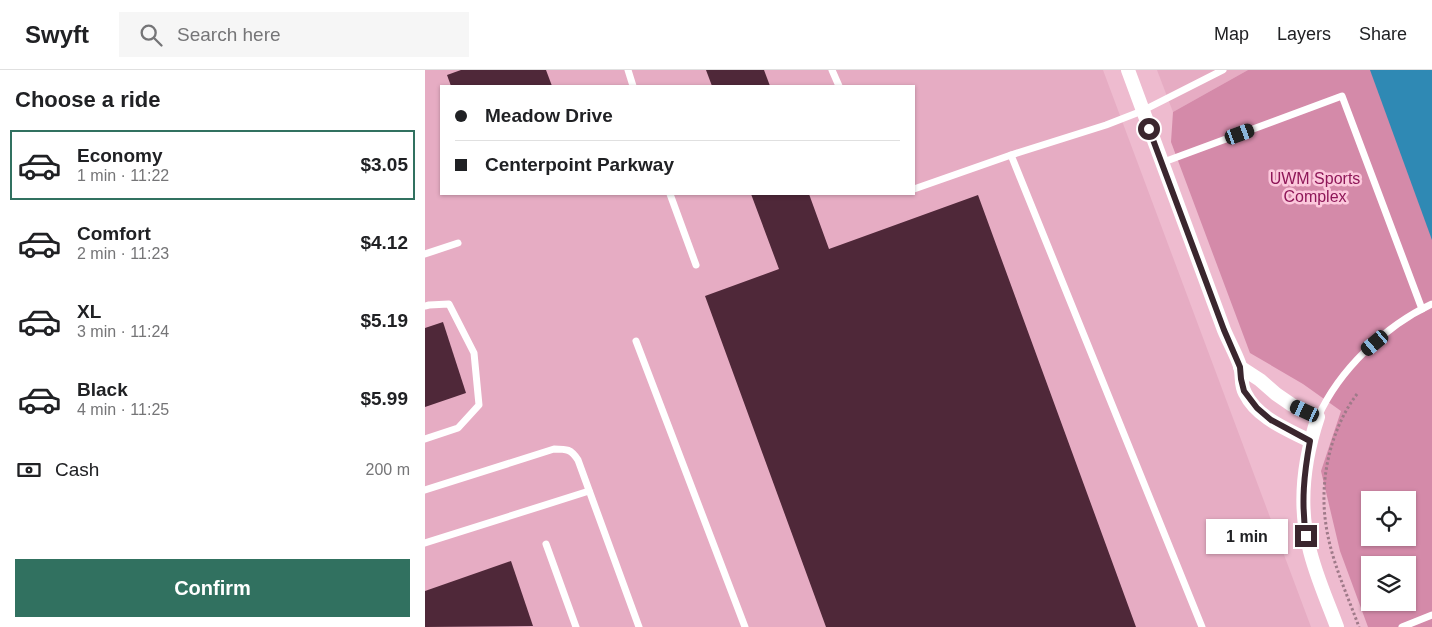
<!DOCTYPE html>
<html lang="en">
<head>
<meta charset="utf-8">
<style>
	body { margin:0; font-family:Arial,sans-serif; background:#f6f6f6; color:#202124; height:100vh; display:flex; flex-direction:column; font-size:19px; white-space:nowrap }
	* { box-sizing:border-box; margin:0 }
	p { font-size:16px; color:#757577 }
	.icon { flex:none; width:28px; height:28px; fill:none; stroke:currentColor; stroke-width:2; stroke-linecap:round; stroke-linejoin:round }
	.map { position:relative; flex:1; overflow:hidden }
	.side { display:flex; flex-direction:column; background:#fff; width:425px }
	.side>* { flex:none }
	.hud { position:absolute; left:15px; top:15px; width:475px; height:110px; border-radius:0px; box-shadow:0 1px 4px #0004; display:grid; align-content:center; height:110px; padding:0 15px; background:#fff }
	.buttons { position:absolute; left:936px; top:421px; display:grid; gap:10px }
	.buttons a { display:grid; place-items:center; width:55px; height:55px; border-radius:0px; background:#fff; box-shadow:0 1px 4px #0004; font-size:25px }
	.end { position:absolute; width:22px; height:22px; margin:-11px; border:6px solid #3a262e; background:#fff; box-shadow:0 0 0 2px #fff }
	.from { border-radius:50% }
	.bubble { position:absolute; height:35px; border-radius:0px; background:#fff; box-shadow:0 1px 4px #0004; font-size:16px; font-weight:700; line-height:35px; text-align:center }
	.car { position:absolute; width:15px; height:30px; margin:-15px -8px; border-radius:6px; box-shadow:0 0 4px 1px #0007; background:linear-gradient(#222 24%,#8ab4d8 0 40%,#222 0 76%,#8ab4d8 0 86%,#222 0) }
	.hud b { display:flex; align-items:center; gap:18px; height:48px; font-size:19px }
	.hud b+b { border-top:1px solid #e0e0e0 }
	.hud i { width:12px; height:12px; background:#202124 }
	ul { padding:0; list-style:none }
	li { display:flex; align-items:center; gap:15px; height:70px; margin:0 10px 8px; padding:0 5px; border:2px solid transparent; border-radius:0px }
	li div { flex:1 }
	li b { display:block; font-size:19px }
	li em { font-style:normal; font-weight:700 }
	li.selected { border-color:#317160 }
	li>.icon { width:45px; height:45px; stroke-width:1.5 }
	h2 { padding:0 15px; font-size:22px; line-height:60px }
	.pay { display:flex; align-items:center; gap:12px; height:55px; padding:0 15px; font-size:19px }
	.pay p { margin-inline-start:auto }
	.cta { display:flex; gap:10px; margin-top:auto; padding:10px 15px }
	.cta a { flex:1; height:58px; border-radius:0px; background:#317160; color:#fff; font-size:20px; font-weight:700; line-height:58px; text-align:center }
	header { display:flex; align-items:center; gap:30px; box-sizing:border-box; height:70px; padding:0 25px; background:#fff; border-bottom:1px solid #e0e0e0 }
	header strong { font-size:24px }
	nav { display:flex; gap:28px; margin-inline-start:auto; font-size:18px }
	.search { width:350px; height:45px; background:#f6f6f6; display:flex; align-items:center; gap:12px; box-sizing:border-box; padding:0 18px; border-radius:0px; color:#757577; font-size:19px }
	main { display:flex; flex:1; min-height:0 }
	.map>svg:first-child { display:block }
	.built { fill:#e6acc3; fill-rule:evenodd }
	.green { fill:#d48aa9; fill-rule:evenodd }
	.water { fill:#2f89b4 }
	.building { fill:#4f2839 }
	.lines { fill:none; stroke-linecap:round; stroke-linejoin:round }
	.path { stroke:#9f7a89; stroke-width:3; stroke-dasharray:2.5 2.5; stroke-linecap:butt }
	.service { stroke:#fff; stroke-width:7 }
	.minor { stroke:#fff; stroke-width:14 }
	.route { stroke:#3a262e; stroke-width:6 }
	.labels { text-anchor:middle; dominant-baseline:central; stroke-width:5; stroke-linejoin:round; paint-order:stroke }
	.park-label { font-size:16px; fill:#8e1758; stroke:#fcc8dc }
</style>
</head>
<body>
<header>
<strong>Swyft</strong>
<div class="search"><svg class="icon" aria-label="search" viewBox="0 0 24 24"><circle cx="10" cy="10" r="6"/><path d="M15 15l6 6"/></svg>Search here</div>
<nav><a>Map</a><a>Layers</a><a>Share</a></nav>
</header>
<main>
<section class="side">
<h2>Choose a ride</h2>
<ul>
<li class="selected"><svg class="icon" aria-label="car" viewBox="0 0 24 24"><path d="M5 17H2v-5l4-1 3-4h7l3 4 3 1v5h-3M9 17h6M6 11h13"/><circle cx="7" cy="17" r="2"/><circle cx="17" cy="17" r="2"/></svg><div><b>Economy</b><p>1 min · 11:22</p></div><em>$3.05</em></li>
<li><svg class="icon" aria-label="car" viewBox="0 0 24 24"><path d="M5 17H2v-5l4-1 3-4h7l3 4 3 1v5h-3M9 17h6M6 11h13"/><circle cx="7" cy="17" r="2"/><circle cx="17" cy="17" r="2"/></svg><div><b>Comfort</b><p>2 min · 11:23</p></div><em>$4.12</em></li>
<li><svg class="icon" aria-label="car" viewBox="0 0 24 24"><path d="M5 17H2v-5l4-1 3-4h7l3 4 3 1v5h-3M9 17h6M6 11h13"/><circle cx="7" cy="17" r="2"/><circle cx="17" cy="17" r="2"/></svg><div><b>XL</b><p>3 min · 11:24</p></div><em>$5.19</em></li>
<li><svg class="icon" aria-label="car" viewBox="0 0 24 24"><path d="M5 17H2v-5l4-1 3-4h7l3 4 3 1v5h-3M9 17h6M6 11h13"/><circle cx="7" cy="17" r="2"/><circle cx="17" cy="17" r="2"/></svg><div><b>Black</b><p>4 min · 11:25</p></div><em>$5.99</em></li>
</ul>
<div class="pay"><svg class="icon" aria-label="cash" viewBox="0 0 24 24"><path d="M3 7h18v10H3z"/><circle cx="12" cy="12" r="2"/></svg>Cash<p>200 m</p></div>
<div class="cta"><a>Confirm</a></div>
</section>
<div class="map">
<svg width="1007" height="557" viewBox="0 0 1007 557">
	<rect width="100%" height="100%" fill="#eebbcf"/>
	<g class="built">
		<path d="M0 0H678L886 557H0ZM16 16H489V124H16Z"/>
		<path d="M732 0H823L748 42Z"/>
	</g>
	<path class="green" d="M823 0H1007V557H943L915 481 896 401 916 341 878 314 825 283 746 72 748 42ZM945 430H982V468H945ZM945 495H982V532H945Z"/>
	<path class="water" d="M945 0H1007V170Z"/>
	<g class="building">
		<path d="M36 0H121L127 16H26L22 5Z"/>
		<path d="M281 0H339L345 16H287Z"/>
		<path d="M326 124H384L404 179 553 125 711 557H401L280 226 354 199Z"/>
		<path d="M18 252 41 323 0 337V258Z"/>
		<path d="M86 491 108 556 0 557V521Z"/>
	</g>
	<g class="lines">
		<path class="path" d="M932 324C905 360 894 411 901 455 906 490 922 524 934 557"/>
		<g class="service">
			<path d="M203 0 208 16"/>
			<path d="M407 0 414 16"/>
			<path d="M736 93 917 26 997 239"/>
			<path d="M489 119 586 85"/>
			<path d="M245 124 271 195"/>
			<path d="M0 184 33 173"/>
			<path d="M0 236 4 235 24 234 49 283 54 335 33 358 0 369"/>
			<path d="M211 271 320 557"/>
			<path d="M893 347C914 300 960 256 1007 234"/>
			<path d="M0 420 129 379C142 379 146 379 153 390L214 557"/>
			<path d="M0 473 164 421"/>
			<path d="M121 474 151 557"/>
			<path d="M777 557 586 85 681 55 717 41 798 0"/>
			<path d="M977 557 1007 545"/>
		</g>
		<g class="minor">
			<path d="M703 0 799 260C804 272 811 284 815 296 818 305 815 314 820 323 832 348 862 359 885 371"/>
			<path d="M815 297 835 310 851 324 867 335 893 347C879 389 873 433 884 477 890 504 902 530 912 557"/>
		</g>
	</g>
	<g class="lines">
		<path class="route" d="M724 59 799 260 815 297 816 309 819 321 832 338 846 350 885 371C879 404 876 432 881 466"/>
	</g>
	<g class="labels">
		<g class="park-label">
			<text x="890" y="108">UWM Sports<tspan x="890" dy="18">Complex</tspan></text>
		</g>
	</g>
</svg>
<div class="buttons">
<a><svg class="icon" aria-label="locate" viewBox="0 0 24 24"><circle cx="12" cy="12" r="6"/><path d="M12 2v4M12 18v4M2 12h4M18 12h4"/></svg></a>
<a><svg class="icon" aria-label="layers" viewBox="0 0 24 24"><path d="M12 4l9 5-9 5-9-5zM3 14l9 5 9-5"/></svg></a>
</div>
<i class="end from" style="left:724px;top:59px"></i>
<i class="end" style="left:881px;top:466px"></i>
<div class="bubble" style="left:781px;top:449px;width:82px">1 min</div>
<i class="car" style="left:815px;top:64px;rotate:70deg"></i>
<i class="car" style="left:950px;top:273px;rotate:230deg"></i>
<i class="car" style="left:880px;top:341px;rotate:295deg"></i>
<div class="hud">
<b><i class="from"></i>Meadow Drive</b>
<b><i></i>Centerpoint Parkway</b>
</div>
</div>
</main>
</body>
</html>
